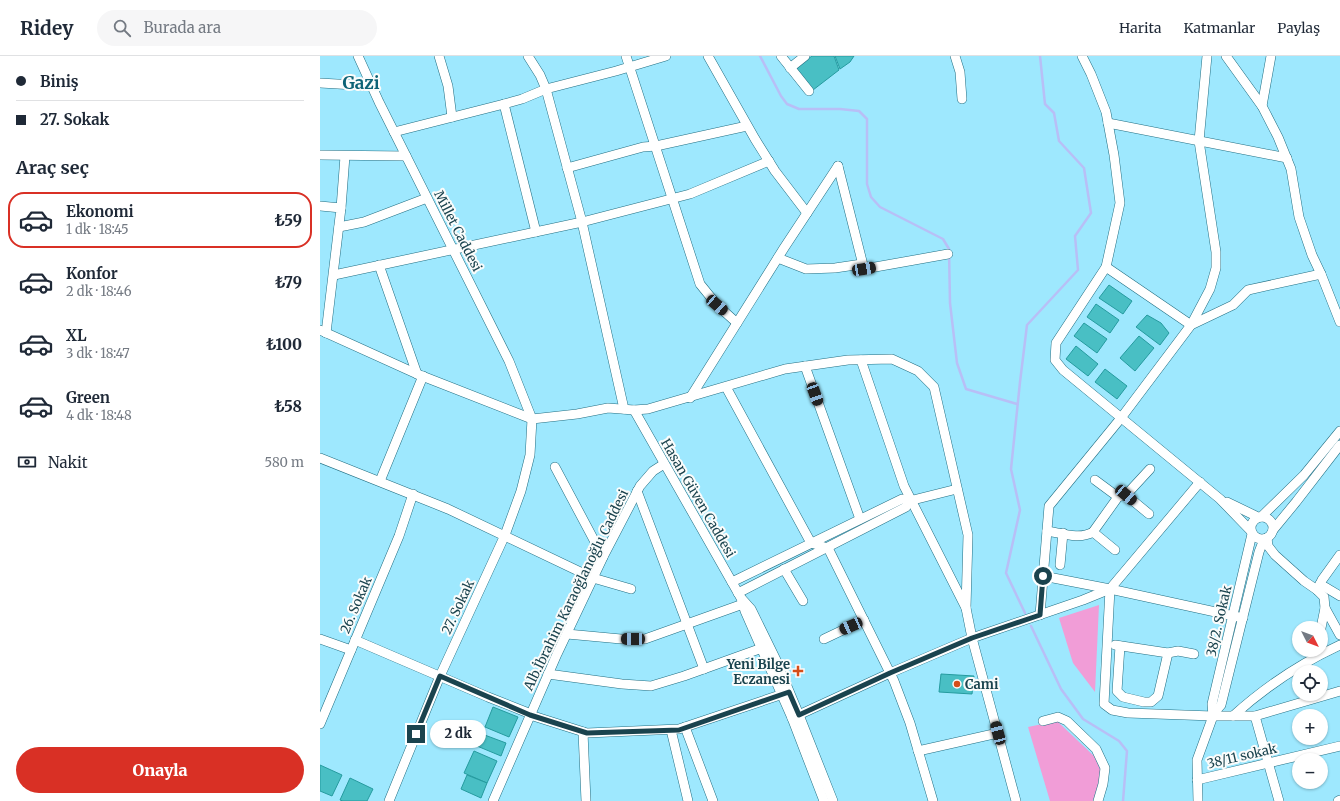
<!DOCTYPE html>
<html lang="tr">
<head>
<meta charset="utf-8">
<style>
	body { margin:0; font-family:Merriweather,serif; background:#f6f6f7; color:#1f2937; height:100vh; display:flex; flex-direction:column; font-size:15px; white-space:nowrap }
	* { box-sizing:border-box; margin:0 }
	p { font-size:13px; color:#747a83 }
	.icon { flex:none; width:22px; height:22px; fill:none; stroke:currentColor; stroke-width:2; stroke-linecap:round; stroke-linejoin:round }
	.map { position:relative; flex:1; overflow:hidden }
	.sheet { display:flex; flex-direction:column; background:#fff; width:320px }
	.sheet>* { flex:none }
	.guide { display:grid; align-content:center; height:88px; padding:0 16px; background:#fff }
	.needle { width:26px; rotate:132deg }
	.controls { position:absolute; left:972px; top:565px; display:grid; gap:8px }
	.controls a { display:grid; place-items:center; width:36px; height:36px; border-radius:50%; background:#fff; box-shadow:0 1px 3px #0004; font-size:20px }
	.end { position:absolute; width:18px; height:18px; margin:-9px; border:5px solid #1a434e; background:#fff; box-shadow:0 0 0 2px #fff }
	.from { border-radius:50% }
	.bubble { position:absolute; height:28px; border-radius:14px; background:#fff; box-shadow:0 1px 3px #0004; font-size:13px; font-weight:800; line-height:28px; text-align:center }
	.car { position:absolute; width:12px; height:24px; margin:-12px -6px; border-radius:5px; box-shadow:0 0 3px 1px #0007; background:linear-gradient(#222 24%,#8ab4d8 0 40%,#222 0 76%,#8ab4d8 0 86%,#222 0) }
	.guide b { display:flex; align-items:center; gap:14px; height:38px; font-size:15px }
	.guide b+b { border-top:1px solid #e0e1e3 }
	.guide i { width:10px; height:10px; background:#1f2937 }
	ul { padding:0; list-style:none }
	li { display:flex; align-items:center; gap:12px; height:56px; margin:0 8px 6px; padding:0 8px; border:2px solid transparent; border-radius:16px }
	li div { flex:1 }
	li b { display:block; font-size:15px }
	li em { font-style:normal; font-weight:800 }
	li.active { border-color:#d93025 }
	li>.icon { width:36px; height:36px; stroke-width:1.5 }
	h2 { padding:0 16px; font-size:18px; line-height:48px }
	.pay { display:flex; align-items:center; gap:10px; height:44px; padding:0 16px; font-size:15px }
	.pay p { margin-inline-start:auto }
	.button { display:flex; gap:8px; margin-top:auto; padding:8px 16px }
	.button a { flex:1; height:46px; border-radius:24px; background:#d93025; color:#fff; font-size:16px; font-weight:800; line-height:46px; text-align:center }
	header { display:flex; align-items:center; gap:24px; box-sizing:border-box; height:56px; padding:0 20px; background:#fff; border-bottom:1px solid #e0e1e3 }
	header strong { font-size:19px }
	nav { display:flex; gap:22px; margin-inline-start:auto; font-size:14px }
	.search { width:280px; height:36px; background:#f6f6f7; display:flex; align-items:center; gap:10px; box-sizing:border-box; padding:0 14px; border-radius:22px; color:#747a83; font-size:15px }
	main { display:flex; flex:1; min-height:0 }
	.map>svg:first-child { display:block }
	.green { fill:#f19dd7 }
	.lines { fill:none; stroke-linecap:round; stroke-linejoin:round }
	.stream { stroke:#b8bff6; stroke-width:2.5 }
	.building { fill:#49bfc4; stroke:#259b9f }
	.minor-casing { stroke:#226f83; stroke-width:10 }
	.minor { stroke:#fff; stroke-width:9 }
	.route { stroke:#1a434e; stroke-width:5 }
	.poi-dot { fill:#d54e19; stroke:#fbfcfb; stroke-width:1.5 }
	.labels { text-anchor:middle; dominant-baseline:central; stroke-width:4; stroke-linejoin:round; paint-order:stroke }
	.street-label { font-size:13px; fill:#1a434e; stroke:#fbfcfb }
	.poi-label { font-size:13px; font-weight:bold; fill:#1a434e; stroke:#fbfcfb; text-anchor:end }
	.district-label { font-size:17px; font-weight:bold; fill:#0d6275; stroke:#fbfcfb }
</style>
</head>
<body>
<header>
<strong>Ridey</strong>
<div class="search"><svg class="icon" aria-label="search" viewBox="0 0 24 24"><circle cx="10" cy="10" r="6"/><path d="M15 15l6 6"/></svg>Burada ara</div>
<nav><a>Harita</a><a>Katmanlar</a><a>Paylaş</a></nav>
</header>
<main>
<section class="sheet">
<div class="guide">
<b><i class="from"></i>Biniş</b>
<b><i></i>27. Sokak</b>
</div>
<h2>Araç seç</h2>
<ul>
<li class="active"><svg class="icon" aria-label="car" viewBox="0 0 24 24"><path d="M5 17H2v-5l4-1 3-4h7l3 4 3 1v5h-3M9 17h6M6 11h13"/><circle cx="7" cy="17" r="2"/><circle cx="17" cy="17" r="2"/></svg><div><b>Ekonomi</b><p>1 dk · 18:45</p></div><em>₺59</em></li>
<li><svg class="icon" aria-label="car" viewBox="0 0 24 24"><path d="M5 17H2v-5l4-1 3-4h7l3 4 3 1v5h-3M9 17h6M6 11h13"/><circle cx="7" cy="17" r="2"/><circle cx="17" cy="17" r="2"/></svg><div><b>Konfor</b><p>2 dk · 18:46</p></div><em>₺79</em></li>
<li><svg class="icon" aria-label="car" viewBox="0 0 24 24"><path d="M5 17H2v-5l4-1 3-4h7l3 4 3 1v5h-3M9 17h6M6 11h13"/><circle cx="7" cy="17" r="2"/><circle cx="17" cy="17" r="2"/></svg><div><b>XL</b><p>3 dk · 18:47</p></div><em>₺100</em></li>
<li><svg class="icon" aria-label="car" viewBox="0 0 24 24"><path d="M5 17H2v-5l4-1 3-4h7l3 4 3 1v5h-3M9 17h6M6 11h13"/><circle cx="7" cy="17" r="2"/><circle cx="17" cy="17" r="2"/></svg><div><b>Green</b><p>4 dk · 18:48</p></div><em>₺58</em></li>
</ul>
<div class="pay"><svg class="icon" aria-label="cash" viewBox="0 0 24 24"><path d="M3 7h18v10H3z"/><circle cx="12" cy="12" r="2"/></svg>Nakit<p>580 m</p></div>
<div class="button"><a>Onayla</a></div>
</section>
<div class="map">
<svg width="1020" height="745" viewBox="0 0 1020 745">
	<rect width="100%" height="100%" fill="#9ee8fe"/>
	<g class="green">
		<path d="M779 549 775 636 753 607 739 562Z"/>
		<path d="M737 665 774 700 782 717 773 745H730L708 671Z"/>
	</g>
	<g class="lines">
		<g class="stream">
			<path d="M440 0 461 40 467 48 479 53H520L539 55 547 63V128L551 141 560 151 623 183 629 193 630 247 637 307 646 333 697 348"/>
			<path d="M705 557 686 517 700 454 691 413 700 326 707 269 758 214 755 180 771 157 764 112 739 85 734 57 725 48 720 0"/>
			<path d="M711 570 741 633 763 663 799 685 807 695 803 745"/>
		</g>
	</g>
	<g class="building">
		<path d="M492 0H514L519 14 493 34 476 12Z"/>
		<path d="M515 0H534L530 6 520 13Z"/>
		<path d="M789 229 812 245 803 258 779 242Z"/>
		<path d="M776 248 799 264 790 277 767 261Z"/>
		<path d="M827 259 841 267 849 277 840 289 816 271Z"/>
		<path d="M764 267 787 283 777 297 754 280Z"/>
		<path d="M819 280 834 292 815 315 800 302Z"/>
		<path d="M756 290 778 308 768 320 746 303Z"/>
		<path d="M785 313 807 330 797 343 775 326Z"/>
		<path d="M621 618 654 620 652 638 619 636Z"/>
		<path d="M173 651 198 661 189 681 165 671Z"/>
		<path d="M162 678 186 687 181 700 157 690Z"/>
		<path d="M154 695 177 705 167 727 144 717Z"/>
		<path d="M0 709 22 719 12 740 0 735Z"/>
		<path d="M147 719 167 727 161 742 141 733Z"/>
		<path d="M30 722 53 733 47 745H23L20 744Z"/>
	</g>
	<g class="lines">
		<defs>
			<g id="minor">
				<path d="M38 0 59 46 189 305 212 363 210 399 201 435 185 479 120 620 69 745"/>
				<path d="M119 0 128 30 132 61"/>
				<path d="M208 0 220 19 226 33 262 166 370 138 449 105"/>
				<path d="M306 0 380 228 397 249 417 267"/>
				<path d="M388 0 435 83 455 115 487 157"/>
				<path d="M461 0 489 35"/>
				<path d="M635 0 640 16 642 43"/>
				<path d="M762 0 771 18 786 56 794 99 800 147 786 211 736 287 735 304 743 314 900 443 931 475"/>
				<path d="M906 0 942 50 958 81 971 113 979 161 992 199 1001 218 1020 266"/>
				<path d="M470 12 485 0"/>
				<path d="M0 27 52 30"/>
				<path d="M184 48 216 176"/>
				<path d="M942 50 951 0"/>
				<path d="M788 67 967 102"/>
				<path d="M74 76 184 48 202 43 226 33 296 15 346 0"/>
				<path d="M0 99 86 100"/>
				<path d="M518 110 544 213 628 198"/>
				<path d="M247 112 323 91 336 90 427 70"/>
				<path d="M0 150 21 152 6 277"/>
				<path d="M21 152 25 100"/>
				<path d="M19 171 44 166 107 142"/>
				<path d="M458 202 486 213 515 212 542 208"/>
				<path d="M59 209 97 318"/>
				<path d="M786 211 871 269 913 249 928 234 1001 218"/>
				<path d="M14 219 262 166 304 353"/>
				<path d="M0 274 97 318 212 363 257 358 288 352 314 354 328 353 465 313 528 304 572 303 598 315 614 331 648 479 646 552"/>
				<path d="M541 304 584 430 646 552 652 582 696 745"/>
				<path d="M485 310 540 463"/>
				<path d="M406 331 491 487 508 492 574 625 590 667 613 745"/>
				<path d="M370 342 464 192 518 110"/>
				<path d="M314 354 421 542 425 555 472 662 504 745"/>
				<path d="M0 402 128 453 273 522 311 533"/>
				<path d="M235 411 283 501"/>
				<path d="M775 424 798 441"/>
				<path d="M60 425 103 320"/>
				<path d="M880 426 790 533 784 648 792 654 808 657 893 660H935L1020 635"/>
				<path d="M317 435 384 613"/>
				<path d="M806 439 829 458"/>
				<path d="M907 446 938 461"/>
				<circle cx="942" cy="472" r="11"/>
				<path d="M941 461 984 419 1020 375"/>
				<path d="M953 474 976 446 1020 389"/>
				<path d="M727 475C741 477 760 484 773 476L798 441 806 439 830 413"/>
				<path d="M773 476 795 494"/>
				<path d="M947 482 948 490 955 499 984 525 997 534 1004 541 1005 552 1001 572"/>
				<path d="M740 509 743 477"/>
				<path d="M464 513 483 545"/>
				<path d="M723 520 790 533"/>
				<path d="M412 526 582 443 589 445 637 433"/>
				<path d="M1000 528 1020 540"/>
				<path d="M997 534 1002 524 1020 499"/>
				<path d="M418 537 586 451 589 445"/>
				<path d="M422 543 431 553 456 604 479 659 513 745"/>
				<path d="M1005 552 1020 579"/>
				<path d="M720 559 729 450 801 362 871 269 890 233 896 212V196L879 85 887 0"/>
				<path d="M247 578 301 583H325L423 548"/>
				<path d="M0 583 31 594"/>
				<path d="M504 583 544 564"/>
				<path d="M35 584 168 641 211 658"/>
				<path d="M795 589 848 597 858 595 874 598"/>
				<path d="M800 590 797 635 803 641 824 646H831L838 640 848 597"/>
				<path d="M228 618 302 628 331 630 364 620 442 592"/>
				<path d="M893 658 901 649 939 496 944 483"/>
				<path d="M210 659 267 677 359 673 469 636"/>
				<path d="M913 660C945 631 981 607 1020 589"/>
				<path d="M935 660 959 745"/>
				<path d="M472 662 570 617 652 582 763 544 790 533 923 562"/>
				<path d="M723 665 738 661 747 665 776 693 785 712 783 728 778 745"/>
				<path d="M0 668 79 480 93 438"/>
				<path d="M365 671 393 745"/>
				<path d="M351 674 368 745"/>
				<path d="M263 676 266 745"/>
				<path d="M598 695 678 677"/>
				<path d="M877 724 1020 690"/>
				<path d="M173 745 237 598 283 501 320 430 333 415 344 408"/>
				<path d="M878 745 877 704 893 660 892 648 932 478"/>
				<path d="M1018 745 1020 744"/>
			</g>
		</defs>
		<use href="#minor" class="minor-casing"/>
		<use href="#minor" class="minor"/>
	</g>
	<g class="lines">
		<path class="route" d="M96 678 120 620 210 659 267 677 359 674 469 636 479 659 570 617 652 582 720 559 723 520"/>
	</g>
	<g class="poi-dot">
		<path d="M476 609h4v4h4v4h-4v4h-4v-4h-4v-4h4z"/>
		<circle cx="637" cy="628" r="4"/>
	</g>
	<g class="labels">
		<g class="street-label">
			<text transform="translate(138 175) rotate(63)">Millet Caddesi</text>
			<text transform="translate(378 442) rotate(60)">Hasan Güven Caddesi</text>
			<text transform="translate(256 534) rotate(-64)">Alb.İbrahim Karaoğlanoğlu Caddesi</text>
			<text transform="translate(36 549) rotate(-67)">26. Sokak</text>
			<text transform="translate(138 551) rotate(-65)">27. Sokak</text>
			<text transform="translate(899 565) rotate(-77)">38/2. Sokak</text>
			<text transform="translate(922 700) rotate(-13)">38/11 sokak</text>
		</g>
		<g class="poi-label">
			<text x="470" y="608">Yeni Bilge<tspan x="470" dy="15">Eczanesi</tspan></text>
			<text x="645" y="628" text-anchor="start">Cami</text>
		</g>
		<g class="district-label">
			<text x="41" y="27">Gazi</text>
		</g>
	</g>
</svg>
<div class="controls">
<a><svg class="needle" viewBox="-14 -14 28 28"><path d="M0-13l5 13h-10z" fill="#e53935"/><path d="M0 13l5-13h-10z" fill="#747a83"/></svg></a>
<a><svg class="icon" aria-label="locate" viewBox="0 0 24 24"><circle cx="12" cy="12" r="6"/><path d="M12 2v4M12 18v4M2 12h4M18 12h4"/></svg></a>
<a>+</a>
<a>−</a>
</div>
<i class="end from" style="left:723px;top:520px"></i>
<i class="end" style="left:96px;top:678px"></i>
<div class="bubble" style="left:110px;top:664px;width:56px">2 dk</div>
<i class="car" style="left:544px;top:213px;rotate:80deg"></i>
<i class="car" style="left:397px;top:249px;rotate:131deg"></i>
<i class="car" style="left:495px;top:338px;rotate:160deg"></i>
<i class="car" style="left:806px;top:439px;rotate:130deg"></i>
<i class="car" style="left:531px;top:570px;rotate:246deg"></i>
<i class="car" style="left:313px;top:583px;rotate:270deg"></i>
<i class="car" style="left:678px;top:677px;rotate:345deg"></i>
</div>
</main>
</body>
</html>
